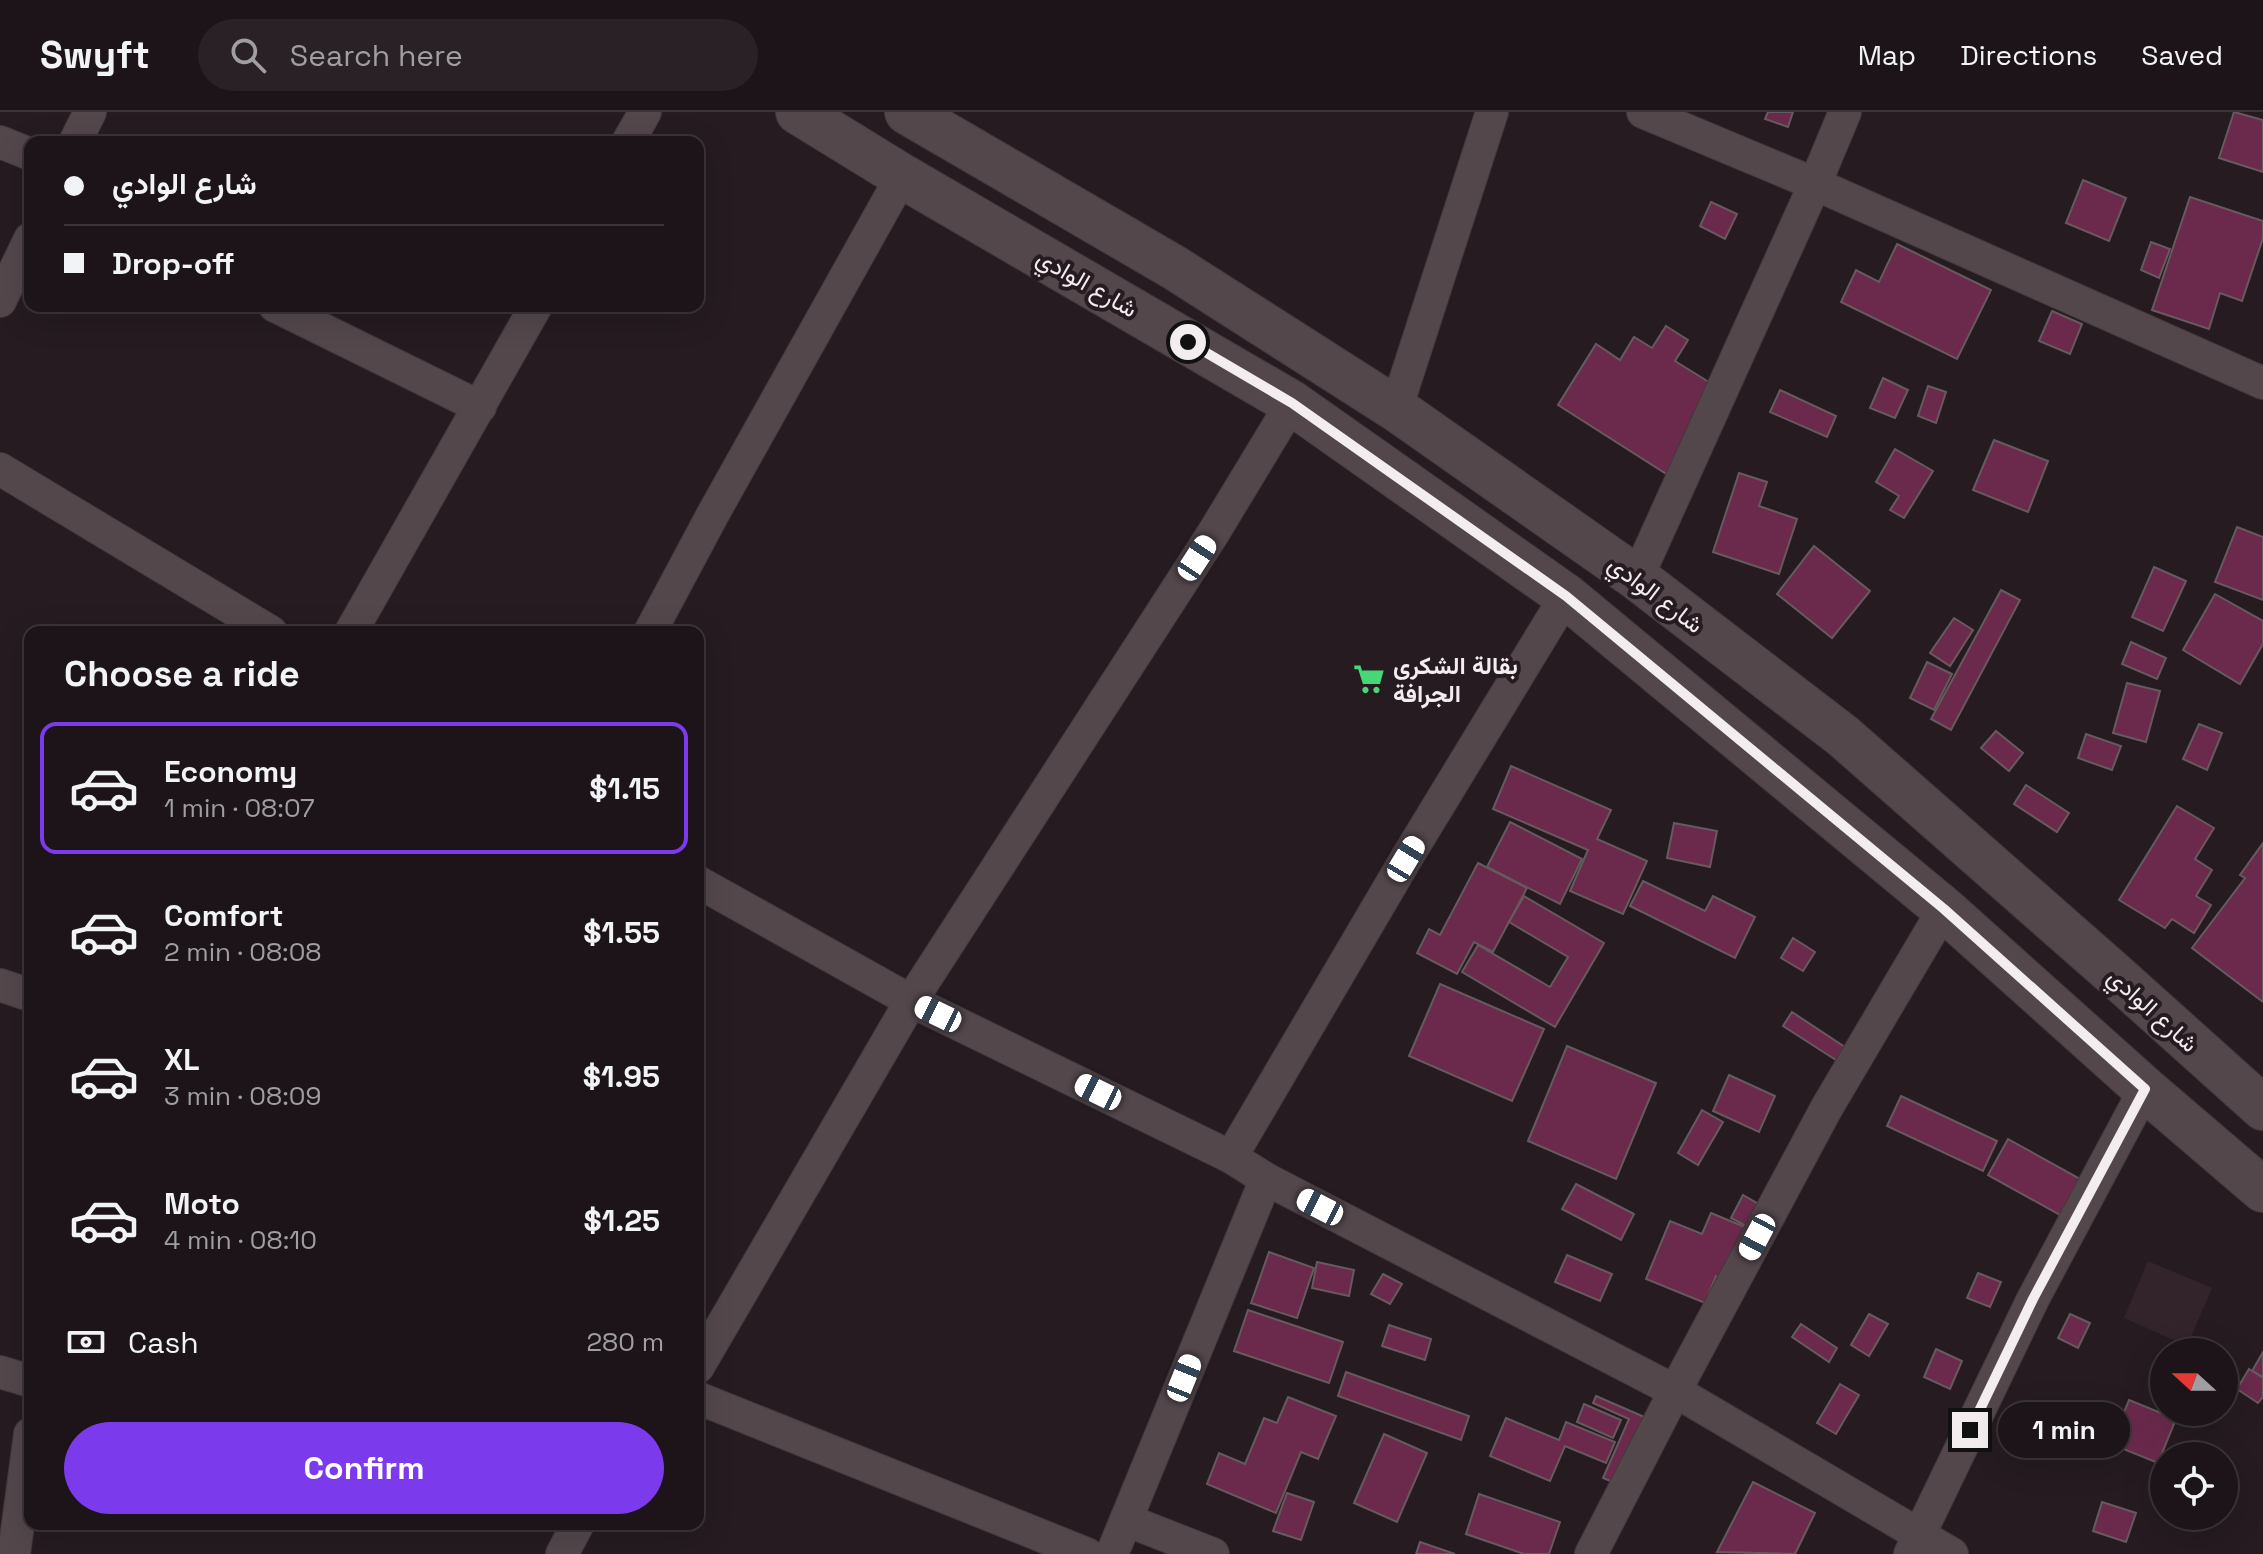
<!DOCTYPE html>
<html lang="en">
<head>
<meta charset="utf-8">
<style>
	body { margin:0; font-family:"Space Grotesk",Vazirmatn,sans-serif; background:#292125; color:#f1f3f6; height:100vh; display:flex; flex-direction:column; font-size:30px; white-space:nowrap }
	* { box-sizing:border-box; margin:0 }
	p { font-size:26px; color:#a09ea2 }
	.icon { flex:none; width:44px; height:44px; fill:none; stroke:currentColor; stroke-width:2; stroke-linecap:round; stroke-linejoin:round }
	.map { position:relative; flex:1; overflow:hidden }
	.side { position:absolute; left:24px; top:514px; width:680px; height:904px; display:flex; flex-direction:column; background:#1c1418; border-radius:16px; box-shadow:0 8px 32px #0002,0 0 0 2px #3a3337 }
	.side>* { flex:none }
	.top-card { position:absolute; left:24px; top:24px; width:680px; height:176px; border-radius:16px; box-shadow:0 8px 32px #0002,0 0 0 2px #3a3337; display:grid; align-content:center; height:176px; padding:0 40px; background:#1c1418 }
	.needle { width:52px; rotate:291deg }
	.buttons { position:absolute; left:2150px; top:1226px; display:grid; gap:16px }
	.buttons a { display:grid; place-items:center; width:88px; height:88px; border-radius:50%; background:#1c1418; box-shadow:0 8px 32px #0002,0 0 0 2px #3a3337; font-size:40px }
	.end { position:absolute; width:36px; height:36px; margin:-18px; border:10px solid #f4edf0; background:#111; box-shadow:0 0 0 4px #111 }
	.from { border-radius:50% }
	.bubble { position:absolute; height:56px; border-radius:28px; background:#1c1418; box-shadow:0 8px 32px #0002,0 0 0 2px #3a3337; font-size:26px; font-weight:700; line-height:56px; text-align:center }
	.car { position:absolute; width:24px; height:48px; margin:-24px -12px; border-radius:10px; box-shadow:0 0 6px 2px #0007; background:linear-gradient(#fff 24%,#345 0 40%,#fff 0 76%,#345 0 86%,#fff 0) }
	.top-card b { display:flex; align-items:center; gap:28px; height:76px; font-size:30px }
	.top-card b+b { border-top:2px solid #3a3337 }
	.top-card i { width:20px; height:20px; background:#f1f3f6 }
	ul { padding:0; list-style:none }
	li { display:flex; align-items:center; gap:24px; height:132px; margin:0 16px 12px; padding:0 24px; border:4px solid transparent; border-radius:16px }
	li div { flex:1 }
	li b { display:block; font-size:30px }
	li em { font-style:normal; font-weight:700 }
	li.active { border-color:#7c3aed }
	li>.icon { width:72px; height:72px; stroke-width:1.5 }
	h2 { padding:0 40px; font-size:36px; line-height:96px }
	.pay { display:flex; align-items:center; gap:20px; height:88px; padding:0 40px; font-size:30px }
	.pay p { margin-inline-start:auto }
	.action { display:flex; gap:16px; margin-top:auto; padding:16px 40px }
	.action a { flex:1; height:92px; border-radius:48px; background:#7c3aed; color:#fff; font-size:32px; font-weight:700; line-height:92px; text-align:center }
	header { display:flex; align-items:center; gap:48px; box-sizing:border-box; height:112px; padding:0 40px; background:#1c1418; border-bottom:2px solid #3a3337 }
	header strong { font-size:38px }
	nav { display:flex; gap:44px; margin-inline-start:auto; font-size:28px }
	.search { width:560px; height:72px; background:#292125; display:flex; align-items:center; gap:20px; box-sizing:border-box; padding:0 28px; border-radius:44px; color:#a09ea2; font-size:30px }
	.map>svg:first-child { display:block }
	.built { fill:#33232a }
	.building { fill:#6b2a4c; stroke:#665a5f; stroke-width:2 }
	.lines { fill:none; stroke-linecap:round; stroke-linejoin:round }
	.minor-casing { stroke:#41393d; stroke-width:34 }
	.secondary-casing { stroke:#41393d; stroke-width:46 }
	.minor { stroke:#53474c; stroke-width:32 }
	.secondary { stroke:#53474c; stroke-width:44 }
	.route { stroke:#f4edf0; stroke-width:10 }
	.labels { text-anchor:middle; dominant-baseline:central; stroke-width:8; stroke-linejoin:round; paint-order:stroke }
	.street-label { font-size:24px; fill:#f4edf0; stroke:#251b20 }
	.poi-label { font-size:24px; font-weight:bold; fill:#f4edf0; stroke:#251b20; text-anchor:start }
</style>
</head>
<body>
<header>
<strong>Swyft</strong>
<div class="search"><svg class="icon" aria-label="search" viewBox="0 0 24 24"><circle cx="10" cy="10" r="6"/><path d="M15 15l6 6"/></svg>Search here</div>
<nav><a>Map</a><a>Directions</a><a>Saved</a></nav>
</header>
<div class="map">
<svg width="2263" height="1442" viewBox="0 0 2263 1442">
	<rect width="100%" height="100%" fill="#251b20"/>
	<path class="built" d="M2148 1149 2212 1176 2187 1234 2124 1206Z"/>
	<g class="building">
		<path d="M1768 0H1793L1788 15 1765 7Z"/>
		<path d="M2234 0 2263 8V60L2219 46Z"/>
		<path d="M2083 68 2126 86 2109 129 2066 111Z"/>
		<path d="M2190 85 2263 109V126L2242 189 2220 181 2209 217 2152 198Z"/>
		<path d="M1711 90 1737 102 1725 127 1700 114Z"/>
		<path d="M2151 130 2170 137 2159 166 2141 158Z"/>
		<path d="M1897 132 1991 178 1957 247 1841 190 1856 158 1879 170Z"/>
		<path d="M2052 199 2082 212 2070 242 2039 229Z"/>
		<path d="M1666 214 1688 228 1675 249 1725 280 1679 370 1558 293 1596 232 1620 248 1634 225 1652 236Z"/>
		<path d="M1883 266 1908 278 1895 306 1870 296Z"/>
		<path d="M1928 274 1946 280 1936 311 1918 304Z"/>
		<path d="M1780 278 1836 304 1827 325 1770 300Z"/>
		<path d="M1994 328 2048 349 2028 400 1973 378Z"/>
		<path d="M1895 337 1933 359 1904 406 1890 398 1899 384 1876 370Z"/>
		<path d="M1739 361 1767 370 1759 394 1797 407 1779 462 1713 440Z"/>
		<path d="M2237 415 2263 425V488L2215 470Z"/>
		<path d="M1814 434 1870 479 1832 526 1777 482Z"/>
		<path d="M2154 455 2186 469 2163 519 2132 505Z"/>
		<path d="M2001 478 2020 488 1951 618 1931 607Z"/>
		<path d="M2215 482 2263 509V532L2240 572 2183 538Z"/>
		<path d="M1954 506 1973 518 1950 554 1930 541Z"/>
		<path d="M2131 530 2166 546 2157 567 2122 552Z"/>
		<path d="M1927 550 1952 562 1934 598 1910 586Z"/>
		<path d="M2127 571 2160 579 2146 630 2113 621Z"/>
		<path d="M2199 612 2222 621 2207 658 2183 647Z"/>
		<path d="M1996 619 2023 641 2009 659 1981 636Z"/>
		<path d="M2086 622 2121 634 2112 658 2078 646Z"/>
		<path d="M1511 654 1611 698 1597 727 1647 749 1623 802 1570 779 1588 738 1493 697Z"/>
		<path d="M2026 673 2069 701 2057 720 2014 692Z"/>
		<path d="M2177 694 2214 716 2195 747 2212 758 2196 784 2211 793 2194 821 2172 807 2165 816 2119 788Z"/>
		<path d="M1510 710 1582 747 1560 792 1487 755Z"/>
		<path d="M1674 711 1717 719 1710 755 1667 746Z"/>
		<path d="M2263 731V890L2192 836 2245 766 2240 763Z"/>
		<path d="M1478 751 1527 776 1493 840 1474 830 1457 862 1417 841 1429 817 1440 823Z"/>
		<path d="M1643 769 1705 799 1713 784 1755 805 1735 846 1630 794Z"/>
		<path d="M1524 784 1604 831 1555 915 1462 860 1478 833 1550 875 1568 845 1509 810Z"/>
		<path d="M1793 826 1815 840 1803 859 1781 846Z"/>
		<path d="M1440 872 1544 917 1512 989 1409 944Z"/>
		<path d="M1792 900 1851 939 1842 952 1783 914Z"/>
		<path d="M1567 934 1656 971 1616 1067 1528 1029Z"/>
		<path d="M1729 963 1775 984 1759 1020 1713 999Z"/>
		<path d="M1901 984 1997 1029 1983 1059 1887 1014Z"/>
		<path d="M1702 998 1723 1010 1698 1053 1678 1041Z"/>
		<path d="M2008 1027 2098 1077 2078 1113 1988 1063Z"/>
		<path d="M1576 1072 1634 1102 1621 1128 1562 1097Z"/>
		<path d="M1743 1083 1762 1094 1750 1116 1731 1106Z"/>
		<path d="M1711 1101 1745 1115 1723 1167 1716 1164 1705 1191 1646 1167 1670 1109 1702 1122Z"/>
		<path d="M1269 1140 1314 1156 1297 1206 1251 1191Z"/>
		<path d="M1567 1143 1612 1162 1600 1189 1555 1170Z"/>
		<path d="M1317 1150 1354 1158 1349 1184 1312 1176Z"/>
		<path d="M1978 1161 2001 1170 1990 1195 1967 1186Z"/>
		<path d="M1383 1162 1402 1172 1390 1192 1371 1182Z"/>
		<path d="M1248 1198 1343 1230 1329 1271 1234 1239Z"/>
		<path d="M1869 1202 1888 1212 1869 1244 1851 1233Z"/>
		<path d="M2070 1202 2090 1211 2078 1236 2058 1226Z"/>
		<path d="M1801 1212 1837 1236 1829 1250 1792 1225Z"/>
		<path d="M1389 1213 1431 1227 1425 1248 1382 1234Z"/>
		<path d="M1936 1237 1962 1249 1950 1277 1924 1265Z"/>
		<path d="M2263 1240V1265L2252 1259Z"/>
		<path d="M2249 1257 2263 1266V1285L2258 1291 2237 1277Z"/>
		<path d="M1346 1260 1469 1304 1461 1328 1338 1284Z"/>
		<path d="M1840 1272 1859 1283 1836 1322 1817 1311Z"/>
		<path d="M1596 1284 1656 1310 1627 1376 1603 1366 1629 1307 1593 1291Z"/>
		<path d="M1288 1285 1336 1304 1318 1347 1301 1340 1276 1401 1207 1372 1219 1341 1245 1352 1264 1306 1277 1311Z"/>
		<path d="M2129 1288 2176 1307 2158 1351 2111 1332Z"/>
		<path d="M1584 1292 1621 1308 1613 1326 1577 1310Z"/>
		<path d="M2065 1298 2101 1321 2092 1335 2056 1312Z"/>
		<path d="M1506 1306 1559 1328 1566 1310 1615 1330 1606 1351 1565 1334 1550 1369 1490 1344Z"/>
		<path d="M1384 1322 1427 1341 1397 1410 1354 1391Z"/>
		<path d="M1753 1370 1815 1401 1795 1442 1717 1440Z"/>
		<path d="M1287 1381 1314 1390 1301 1428 1273 1419Z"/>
		<path d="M1479 1382 1560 1410 1549 1442H1524L1466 1422Z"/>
		<path d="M2102 1390 2136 1401 2126 1430 2093 1419Z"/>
		<path d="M1420 1430 1455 1442H1416Z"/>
	</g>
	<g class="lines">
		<defs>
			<g id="minor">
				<path d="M1643 0 1815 72 2263 271"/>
				<path d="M0 30 30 42"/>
				<path d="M75 30 90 0"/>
				<path d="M628 30 645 0"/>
				<path d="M0 189 30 127"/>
				<path d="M275 194 480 295"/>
				<path d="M1396 297 1492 0"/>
				<path d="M0 357 271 520"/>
				<path d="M1637 466 1815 72 1845 0"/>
				<path d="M351 520 536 194"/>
				<path d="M650 520 713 402 902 64"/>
				<path d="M698 770 911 889 1231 1045 1266 1067 1675 1279 1952 1442"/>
				<path d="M0 873 30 883"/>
				<path d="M1231 1045 1406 747 1566 484"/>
				<path d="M698 1255 911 889 1214 420 1292 291"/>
				<path d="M0 1260 30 1269"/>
				<path d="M698 1286 1087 1442"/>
				<path d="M1126 1408 1213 1442"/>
				<path d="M14 1442 30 1322"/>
				<path d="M562 1442 578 1412"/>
				<path d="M1112 1442 1266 1067"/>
				<path d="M1591 1442 1675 1279 1826 997 1944 797"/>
				<path d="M1910 1442 2033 1187 2145 977"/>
			</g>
			<g id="secondary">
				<path d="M798 0 902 64 1292 291 1566 484 1944 797 2145 977 2263 1078"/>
				<path d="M907 0 1175 156 1396 297 1637 466 1843 624 2115 863 2263 996"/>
			</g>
		</defs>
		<use href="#minor" class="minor-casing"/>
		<use href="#secondary" class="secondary-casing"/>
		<use href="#minor" class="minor"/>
		<use href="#secondary" class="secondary"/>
	</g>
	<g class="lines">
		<path class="route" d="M1188 230 1292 291 1566 484 1944 797 2145 977 2033 1187 1970 1318"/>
	</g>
	<defs>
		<symbol id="supermarket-bare" viewBox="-9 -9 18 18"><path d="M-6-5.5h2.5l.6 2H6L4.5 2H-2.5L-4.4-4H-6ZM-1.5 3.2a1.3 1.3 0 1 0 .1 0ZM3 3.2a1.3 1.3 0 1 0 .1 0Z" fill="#47d779" stroke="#251b20" stroke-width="2.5" paint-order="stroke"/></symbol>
	</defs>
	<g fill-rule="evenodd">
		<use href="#supermarket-bare" x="1347" y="545" width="44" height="44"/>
	</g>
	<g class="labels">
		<g class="street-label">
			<text transform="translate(1087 171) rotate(30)">شارع الوادي</text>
			<text transform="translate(1656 482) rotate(37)">شارع الوادي</text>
			<text transform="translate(2153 898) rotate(42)">شارع الوادي</text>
		</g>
		<g class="poi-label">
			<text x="1393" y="553">بقالة الشكري<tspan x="1393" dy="28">الجرافة</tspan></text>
		</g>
	</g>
</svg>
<div class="buttons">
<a><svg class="needle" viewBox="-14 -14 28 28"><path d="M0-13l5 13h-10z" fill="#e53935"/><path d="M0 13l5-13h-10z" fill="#a09ea2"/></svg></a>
<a><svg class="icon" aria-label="locate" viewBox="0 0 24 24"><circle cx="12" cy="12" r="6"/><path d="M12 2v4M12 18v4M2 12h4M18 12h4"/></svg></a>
</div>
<i class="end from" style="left:1188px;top:230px"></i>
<i class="end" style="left:1970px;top:1318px"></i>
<div class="bubble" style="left:1998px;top:1290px;width:132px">1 min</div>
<i class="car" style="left:1197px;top:446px;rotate:33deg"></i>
<i class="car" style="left:1406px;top:747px;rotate:31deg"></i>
<i class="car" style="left:938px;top:902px;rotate:296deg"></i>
<i class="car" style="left:1098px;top:980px;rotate:296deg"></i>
<i class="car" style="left:1320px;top:1095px;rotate:297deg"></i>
<i class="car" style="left:1757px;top:1125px;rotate:208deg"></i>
<i class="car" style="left:1184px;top:1266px;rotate:22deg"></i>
<div class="top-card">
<b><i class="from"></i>شارع الوادي</b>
<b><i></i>Drop-off</b>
</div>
<section class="side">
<h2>Choose a ride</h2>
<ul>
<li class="active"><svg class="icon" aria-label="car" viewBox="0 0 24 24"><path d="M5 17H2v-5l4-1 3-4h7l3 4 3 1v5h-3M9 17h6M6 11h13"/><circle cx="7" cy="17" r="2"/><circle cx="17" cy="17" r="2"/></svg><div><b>Economy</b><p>1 min · 08:07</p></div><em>$1.15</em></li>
<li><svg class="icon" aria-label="car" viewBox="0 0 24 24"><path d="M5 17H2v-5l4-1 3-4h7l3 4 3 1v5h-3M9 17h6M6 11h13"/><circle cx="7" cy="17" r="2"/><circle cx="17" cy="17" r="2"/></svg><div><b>Comfort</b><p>2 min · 08:08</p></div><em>$1.55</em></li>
<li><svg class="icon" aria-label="car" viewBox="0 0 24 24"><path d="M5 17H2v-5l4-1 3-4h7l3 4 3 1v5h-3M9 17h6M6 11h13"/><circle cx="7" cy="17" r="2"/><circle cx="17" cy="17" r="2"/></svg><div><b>XL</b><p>3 min · 08:09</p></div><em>$1.95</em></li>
<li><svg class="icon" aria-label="car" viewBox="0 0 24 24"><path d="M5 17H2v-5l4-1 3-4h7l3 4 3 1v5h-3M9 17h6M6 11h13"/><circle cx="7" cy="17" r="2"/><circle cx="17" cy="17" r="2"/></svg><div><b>Moto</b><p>4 min · 08:10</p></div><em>$1.25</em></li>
</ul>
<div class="pay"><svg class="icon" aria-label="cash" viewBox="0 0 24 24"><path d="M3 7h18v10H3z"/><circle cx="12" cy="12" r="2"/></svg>Cash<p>280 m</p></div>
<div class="action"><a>Confirm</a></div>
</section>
</div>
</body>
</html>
